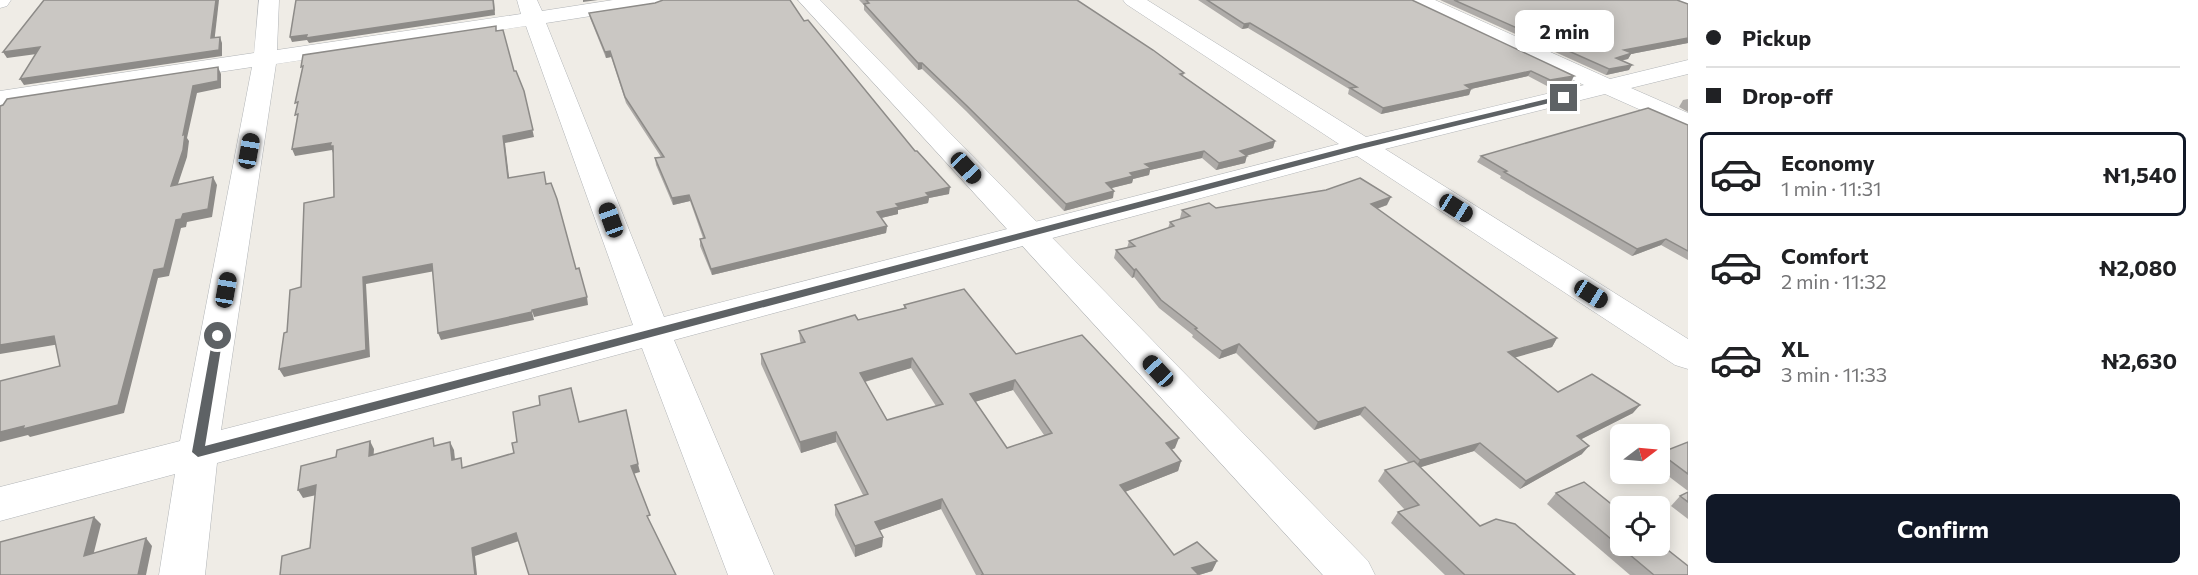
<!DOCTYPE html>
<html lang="en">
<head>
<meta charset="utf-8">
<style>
	body { margin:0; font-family:Commissioner,sans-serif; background:#f2f2f2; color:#202124; height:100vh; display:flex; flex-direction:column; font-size:22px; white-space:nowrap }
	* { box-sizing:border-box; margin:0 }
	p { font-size:20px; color:#757577 }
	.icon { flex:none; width:33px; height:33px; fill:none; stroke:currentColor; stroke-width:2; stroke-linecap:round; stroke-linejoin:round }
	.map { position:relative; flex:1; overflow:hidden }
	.details { display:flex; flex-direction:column; background:#fff; width:510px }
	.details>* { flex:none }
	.guide { display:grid; align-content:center; height:132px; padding:0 18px; background:#fff }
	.needle { width:39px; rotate:74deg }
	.buttons { position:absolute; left:1610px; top:424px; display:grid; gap:12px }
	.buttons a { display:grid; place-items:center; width:60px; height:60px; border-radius:9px; background:#fff; box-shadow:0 3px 15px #0003; font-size:30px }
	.end { position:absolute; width:27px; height:27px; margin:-14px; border:8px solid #5e6265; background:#fff; box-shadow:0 0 0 3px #fff }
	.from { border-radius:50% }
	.bubble { position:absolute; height:42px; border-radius:9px; background:#fff; box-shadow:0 3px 15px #0003; font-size:20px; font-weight:700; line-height:42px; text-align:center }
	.car { position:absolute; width:18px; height:36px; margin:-18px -9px; border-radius:8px; box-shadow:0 0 4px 2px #0007; background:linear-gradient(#222 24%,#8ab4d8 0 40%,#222 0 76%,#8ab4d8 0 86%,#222 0) }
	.guide b { display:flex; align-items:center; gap:21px; height:57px; font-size:22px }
	.guide b+b { border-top:2px solid #e0e0e0 }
	.guide i { width:15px; height:15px; background:#202124 }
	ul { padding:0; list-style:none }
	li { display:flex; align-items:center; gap:18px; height:84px; margin:0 12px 9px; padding:0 6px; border:3px solid transparent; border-radius:9px }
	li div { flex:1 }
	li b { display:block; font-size:22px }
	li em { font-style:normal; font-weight:700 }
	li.selected { border-color:#111827 }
	li>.icon { width:54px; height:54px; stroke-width:1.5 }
	.cta { display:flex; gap:12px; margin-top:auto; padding:12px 18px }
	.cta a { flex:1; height:69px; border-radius:9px; background:#111827; color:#fff; font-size:24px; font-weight:700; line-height:69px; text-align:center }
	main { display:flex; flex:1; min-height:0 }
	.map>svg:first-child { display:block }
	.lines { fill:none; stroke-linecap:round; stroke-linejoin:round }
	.street-casing { stroke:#b1b4b7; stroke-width:1 }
	.secondary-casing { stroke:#b3b6b9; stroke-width:1 }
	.street { fill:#fff; fill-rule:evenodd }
	.secondary { fill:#fff; fill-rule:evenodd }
	.wall { fill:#aeaba8; fill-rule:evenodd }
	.shaded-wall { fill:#8d8b88 }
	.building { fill:#cac7c3; stroke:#8d8b88; stroke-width:1.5; fill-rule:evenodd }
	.route { fill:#5e6265 }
</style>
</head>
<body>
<main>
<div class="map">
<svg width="1688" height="575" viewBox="0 0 1688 575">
	<rect width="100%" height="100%" fill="#efece6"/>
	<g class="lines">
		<defs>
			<g id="street">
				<path d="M0 0H11L7 6 0 8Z"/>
				<path d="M259 0H279L277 50 521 14 517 0H537L542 11 613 0H665L662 4 655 6 546 23 664 317 1339 144 1126 4 1123 0H1147L1366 137 1584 85 1411 4 1408 0H1435L1610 79 1688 60V74L1631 88 1688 113V131L1605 94 1385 149 1688 339V369L1675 365 1357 156 674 340 774 575H728L642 348 217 463 205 575H159L175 474 0 521V487L180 441 252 67 0 105V91L254 53ZM526 26 633 325 221 430 276 64Z"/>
				<path d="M1672 0H1688V8L1675 4Z"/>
			</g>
			<path id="secondary" d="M798 0H820L1368 561 1375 575H1323Z"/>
		</defs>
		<use href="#street" class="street-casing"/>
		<use href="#secondary" class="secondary-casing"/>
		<use href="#street" class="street"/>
		<use href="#secondary" class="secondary"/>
	</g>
	<g class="wall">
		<path d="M859 0H1077L1184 73 1183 76 1275 141 1273 148 1246 156 1245 163 1216 170 1202 158 1150 170 1149 175 1133 179 1132 183 1111 188 1113 198 1064 211 966 111 922 69 918 70 864 10V5Z"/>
		<path d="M1198 0H1412L1571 82 1547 86 1528 76 1471 89 1469 95 1381 114 1348 94 1349 89 1248 28 1242 29Z"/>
		<path d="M1440 0H1677L1688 4V43L1631 54 1628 59 1622 60 1629 70 1606 75Z"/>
		<path d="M655 3 804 21 949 194 929 198 928 203 898 210V214L881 218 887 226 886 233 712 275 700 246V239L703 238 690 201 673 205 656 165 655 158 661 157 626 103 611 57 606 58 590 18 589 13Z"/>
		<path d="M1688 99V112L1679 107 1683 100Z"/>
		<path d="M1688 125V260L1661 245 1632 256 1500 178 1501 176 1477 162 1481 156Z"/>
		<path d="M1387 205 1377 209 1557 338 1552 347 1514 357 1558 392 1633 413 1581 439 1582 454 1520 489 1474 451 1420 467 1480 526 1575 575H1445L1391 523 1398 512 1405 510 1378 481 1385 470 1409 463 1360 415 1314 430 1236 353 1219 359 1192 337 1193 335 1159 308 1134 277 1132 278 1114 258 1116 250 1127 248 1129 241 1168 228 1170 222 1181 219 1180 218 1182 210 1216 208Z"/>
		<path d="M904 305 1016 354 1175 448 1171 450 1181 461 1178 471 1125 492 1174 555 1217 561 1212 571 1199 575H976L941 509 880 530 883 537 882 547 855 557 835 515V505L863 495 836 442 801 453 761 364V354L801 343 800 341 799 331 858 320 904 308ZM911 368 936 406 887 420 865 382ZM1013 390 1044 435 1007 448 975 402Z"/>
		<path d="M1688 442V491L1659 469 1660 453Z"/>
		<path d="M1688 492V519L1671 506 1680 496Z"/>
		<path d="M1556 493 1688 575H1630L1547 504Z"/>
	</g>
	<g class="shaded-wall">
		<path d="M216 0H219L214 44 211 38Z"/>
		<path d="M494 0 495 15 309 43 307 40 292 42 290 37Z"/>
		<path d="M583 0H598L583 2Z"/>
		<path d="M1250 23 1248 28 1242 29 1244 24Z"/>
		<path d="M220 37 222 43V56L24 85 20 79Z"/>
		<path d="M1688 38V43L1631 54 1628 59 1612 63 1616 58 1624 50Z"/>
		<path d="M40 47 44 53 7 58 3 52Z"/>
		<path d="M610 51 611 57 606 58 605 52Z"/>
		<path d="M918 63H922V69L918 70Z"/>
		<path d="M1632 65 1629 70 1606 75 1609 69Z"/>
		<path d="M218 67 221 74V88L197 93 187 138 189 141 187 157 175 193 171 186 193 86Z"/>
		<path d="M1531 71 1528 76 1471 89 1469 95 1381 114 1383 108 1465 85Z"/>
		<path d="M1574 76 1571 82 1547 86 1550 80Z"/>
		<path d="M524 91 534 137 505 143 510 185 508 178 503 136Z"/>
		<path d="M1275 141 1273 148 1238 158 1240 151Z"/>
		<path d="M331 143 333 146 336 152 333 153 332 150 295 156 292 149Z"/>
		<path d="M1204 151 1202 158 1150 170 1149 175 1133 179 1132 183 1104 190 1106 183 1130 173 1145 164Z"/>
		<path d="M1247 156 1245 163 1216 170 1219 163Z"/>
		<path d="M213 177 217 185 212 217 187 222 186 227 181 228 169 276 158 278 124 413 30 437 28 435 0 442V432L154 270 176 220 183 214Z"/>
		<path d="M950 187 949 194 929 198 928 203 898 210V214L877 219V212L896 204 926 193Z"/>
		<path d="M1114 191 1113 198 1064 211 1066 204Z"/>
		<path d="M689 195 690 201 673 205 672 198Z"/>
		<path d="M1391 197 1387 205 1367 212 1371 204Z"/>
		<path d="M887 226 886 233 712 275 711 269Z"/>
		<path d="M1666 239 1661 245 1632 256 1637 249Z"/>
		<path d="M432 264 435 271 366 284 370 357 284 377 279 369 363 277Z"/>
		<path d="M1136 269 1134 277 1132 278 1134 270Z"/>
		<path d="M587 297 588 305 534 317 532 310Z"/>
		<path d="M532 312 534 320 441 340 438 333Z"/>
		<path d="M54 336 60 344 0 354V345Z"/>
		<path d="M1557 338 1552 347 1503 361 1508 352Z"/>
		<path d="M1239 344 1236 353 1219 359 1222 351Z"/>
		<path d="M912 358 911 368 860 383V373Z"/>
		<path d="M1015 380 1013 390 968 404 970 394Z"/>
		<path d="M1640 405 1633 413 1570 445 1577 436Z"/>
		<path d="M1365 407 1360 415 1314 430 1318 422Z"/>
		<path d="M836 432V442L801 453 800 442Z"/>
		<path d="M1179 438 1175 448 1162 454 1166 443Z"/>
		<path d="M370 441 374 449 373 465 369 456Z"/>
		<path d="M450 442 454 450 456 469 452 460Z"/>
		<path d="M1480 443 1474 451 1415 469 1420 460Z"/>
		<path d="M1589 446 1582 454 1520 489 1526 481Z"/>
		<path d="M1181 461 1178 471 1117 495 1120 485Z"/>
		<path d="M638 464 640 472 633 474 631 466Z"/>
		<path d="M316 485 321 494 303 498 298 490Z"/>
		<path d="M942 499 941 509 875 532V522Z"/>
		<path d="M94 517 101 524 91 564 84 556Z"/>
		<path d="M516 533 519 541 475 556 477 575H475L472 548Z"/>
		<path d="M883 537 882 547 855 557V546Z"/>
		<path d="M146 538 152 546 146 575H138Z"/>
		<path d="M1217 561 1212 571 1199 575 1192 568Z"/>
	</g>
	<g class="building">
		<path d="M44 0H216L211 38 220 37 219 50 20 79 40 47 3 52Z"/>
		<path d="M296 0H493L494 10 306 38 307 35 290 37Z"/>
		<path d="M663 0H790L804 21 808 20 915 151H917L950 187 926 193 929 196 896 204 899 207 877 212 887 226 711 269 700 239 705 238 689 195 672 198 655 158 664 157 625 97 610 51 605 52 589 13 655 3Z"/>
		<path d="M866 0H1077L1153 50 1184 73 1180 74 1275 141 1240 151 1247 156 1219 163 1204 151 1145 164 1151 168 1130 173 1133 176 1106 183 1114 191 1066 204 966 105 922 63H918L864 4 869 3Z"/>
		<path d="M1207 0H1412L1574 76 1550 80 1531 71 1465 85 1471 89 1383 108 1350 88 1357 87 1250 23 1244 24Z"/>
		<path d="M1454 0H1677L1688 4V38L1624 50 1632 53 1616 58 1632 65 1609 69Z"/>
		<path d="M496 26V31L503 30 514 71H516L524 91 533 130 503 136 508 178 544 172 546 184 551 183 557 199 576 269 579 268 587 297 532 310V312L438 333 432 264 363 277 366 350 279 369 284 333 287 332 290 290 301 287 304 203 334 197 333 146H330L331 143 292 149 298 114 295 115 298 102 295 103 303 66 301 67 303 55Z"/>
		<path d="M218 67V81L193 86 183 135 185 134 183 150 171 186 213 177 208 209 183 214 181 219 176 220 164 268 154 270 118 405 23 429 24 426 0 432V381L60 366 54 336 0 345V106L3 105 7 99Z"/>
		<path d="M1648 108 1688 125V251L1666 239 1637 249 1504 172 1507 171 1481 156Z"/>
		<path d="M1360 178 1391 197 1371 204 1557 338 1508 352 1558 392 1592 374 1640 405 1577 436 1589 446 1526 481 1480 443 1420 460 1365 407 1318 422 1239 344 1222 351 1195 329 1197 328 1161 300 1136 269 1134 270 1116 250 1135 246 1129 241 1174 226 1170 222 1190 216 1182 210 1209 203 1216 208 1326 190Z"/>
		<path d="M964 289 1016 354 1082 335 1179 438 1166 443 1181 461 1120 485 1174 555 1197 542 1217 561 1192 568 1199 575H981L983 574 942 499 875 522 883 537 855 546 835 505 868 494 836 432 800 442 761 354 805 342 799 331 855 315 858 320 906 308 904 305ZM912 358 943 404 887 420 860 373ZM1015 380 1052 433 1007 448 970 394Z"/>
		<path d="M571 388 579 422 626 410 638 464 631 466 650 515 647 516 676 575H529L516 533 472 548 475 575H280L282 556 310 548 316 485 298 490 301 466 336 457 337 450 370 441 369 456 433 438 434 446 450 442 452 460 461 458 462 468 514 453 512 443 517 442 513 412 540 405 539 396Z"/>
		<path d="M1688 442V474L1660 453Z"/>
		<path d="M1414 461 1480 526 1496 519 1515 524 1575 575H1465L1398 512 1419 505 1385 470Z"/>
		<path d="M1584 482 1620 511V546H1659V543L1688 566V575H1654L1556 493Z"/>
		<path d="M1688 492V502L1680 496Z"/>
		<path d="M94 517 84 556 146 538 138 575H0V542Z"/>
	</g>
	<path class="route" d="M1564 95 1566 99 1361 149 198 457 192 452 213 336 218 333 223 336 205 446 1356 145Z"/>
</svg>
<div class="buttons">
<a><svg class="needle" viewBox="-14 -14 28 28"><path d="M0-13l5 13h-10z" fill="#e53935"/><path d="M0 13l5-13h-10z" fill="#757577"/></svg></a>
<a><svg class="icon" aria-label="locate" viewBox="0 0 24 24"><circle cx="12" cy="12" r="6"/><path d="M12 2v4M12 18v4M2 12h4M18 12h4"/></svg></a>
</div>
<i class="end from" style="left:218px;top:336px"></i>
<i class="end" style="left:1564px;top:98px"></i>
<div class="bubble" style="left:1515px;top:10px;width:99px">2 min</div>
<i class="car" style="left:249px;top:151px;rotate:10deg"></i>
<i class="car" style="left:966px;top:168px;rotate:137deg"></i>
<i class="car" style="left:1456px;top:208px;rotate:122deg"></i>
<i class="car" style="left:611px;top:220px;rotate:340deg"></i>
<i class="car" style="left:226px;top:290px;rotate:10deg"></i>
<i class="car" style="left:1591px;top:294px;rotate:122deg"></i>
<i class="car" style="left:1158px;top:371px;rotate:317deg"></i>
</div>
<section class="details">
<div class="guide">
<b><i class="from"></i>Pickup</b>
<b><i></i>Drop-off</b>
</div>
<ul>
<li class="selected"><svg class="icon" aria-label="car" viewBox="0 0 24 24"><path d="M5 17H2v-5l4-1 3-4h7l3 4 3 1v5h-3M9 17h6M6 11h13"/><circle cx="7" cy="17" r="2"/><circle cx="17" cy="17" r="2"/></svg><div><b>Economy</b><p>1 min · 11:31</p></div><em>₦1,540</em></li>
<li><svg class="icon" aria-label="car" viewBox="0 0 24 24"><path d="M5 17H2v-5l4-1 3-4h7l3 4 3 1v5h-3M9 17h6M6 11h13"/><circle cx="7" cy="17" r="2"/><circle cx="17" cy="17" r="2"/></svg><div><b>Comfort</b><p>2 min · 11:32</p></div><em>₦2,080</em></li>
<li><svg class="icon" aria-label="car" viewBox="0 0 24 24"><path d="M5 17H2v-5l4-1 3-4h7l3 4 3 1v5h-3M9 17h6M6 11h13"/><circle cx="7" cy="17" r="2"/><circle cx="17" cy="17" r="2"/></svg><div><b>XL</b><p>3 min · 11:33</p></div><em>₦2,630</em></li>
</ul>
<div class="cta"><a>Confirm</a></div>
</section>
</main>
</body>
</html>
